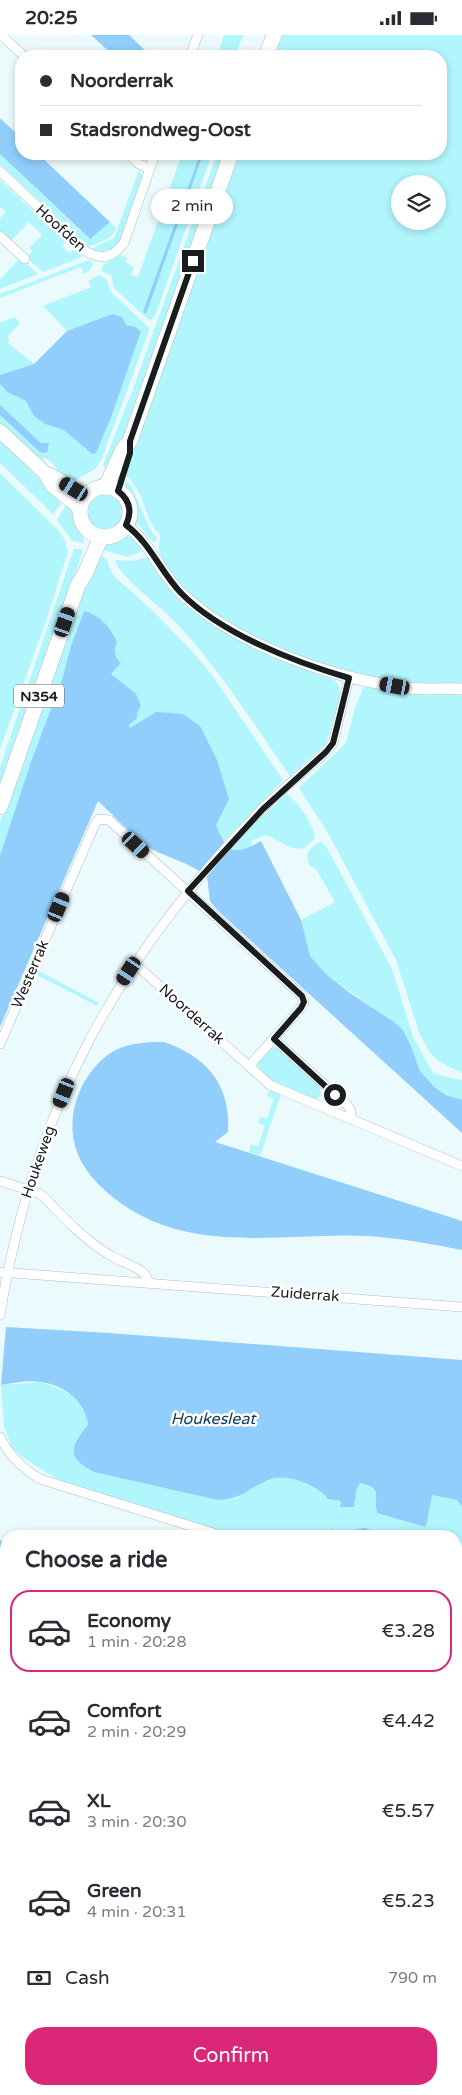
<!DOCTYPE html>
<html lang="en">
<head>
<meta charset="utf-8">
<style>
	body { margin:0; font-family:"Varela Round",sans-serif; background:#f2f2f3; color:#2b2b33; height:100vh; display:flex; flex-direction:column; font-size:19px; white-space:nowrap }
	* { box-sizing:border-box; margin:0 }
	p { font-size:16px; color:#7c7c81 }
	.icon { flex:none; width:28px; height:28px; fill:none; stroke:currentColor; stroke-width:2; stroke-linecap:round; stroke-linejoin:round }
	.map { position:relative; flex:1; overflow:hidden }
	.panel { position:absolute; left:0px; top:1495px; width:462px; height:565px; display:flex; flex-direction:column; background:#fff; border-radius:20px 20px 0 0; box-shadow:0 2px 8px #0003 }
	.panel>* { flex:none }
	.hud { position:absolute; left:15px; top:15px; width:432px; height:110px; border-radius:20px; box-shadow:0 2px 8px #0003; display:grid; align-content:center; height:110px; padding:0 25px; background:#fff }
	.buttons { position:absolute; left:391px; top:140px; display:grid; gap:10px }
	.buttons a { display:grid; place-items:center; width:55px; height:55px; border-radius:50%; background:#fff; box-shadow:0 2px 8px #0003; font-size:25px }
	.end { position:absolute; width:22px; height:22px; margin:-11px; border:6px solid #181d1e; background:#fff; box-shadow:0 0 0 2px #fff }
	.from { border-radius:50% }
	.bubble { position:absolute; height:35px; border-radius:18px; background:#fff; box-shadow:0 2px 8px #0003; font-size:16px; font-weight:600; line-height:35px; text-align:center }
	.car { position:absolute; width:15px; height:30px; margin:-15px -8px; border-radius:6px; box-shadow:0 0 4px 1px #0007; background:linear-gradient(#222 24%,#8ab4d8 0 40%,#222 0 76%,#8ab4d8 0 86%,#222 0) }
	.hud b { display:flex; align-items:center; gap:18px; height:48px; font-size:19px }
	.hud b+b { border-top:1px solid #e1e1e2 }
	.hud i { width:12px; height:12px; background:#2b2b33 }
	ul { padding:0; list-style:none }
	li { display:flex; align-items:center; gap:15px; height:82px; margin:0 10px 8px; padding:0 15px; border:2px solid transparent; border-radius:20px }
	li div { flex:1 }
	li b { display:block; font-size:19px }
	li em { font-style:normal; font-weight:600 }
	li.current { border-color:#db2777 }
	li>.icon { width:45px; height:45px; stroke-width:1.5 }
	h2 { padding:0 25px; font-size:22px; line-height:60px }
	.pay { display:flex; align-items:center; gap:12px; height:55px; padding:0 25px; font-size:19px }
	.pay p { margin-inline-start:auto }
	.primary-button { display:flex; gap:10px; margin-top:auto; padding:10px 25px }
	.primary-button a { flex:1; height:58px; border-radius:20px; background:#db2777; color:#fff; font-size:20px; font-weight:600; line-height:58px; text-align:center }
	.status { display:flex; justify-content:space-between; align-items:center; height:35px; padding:0 25px; background:#fff; direction:ltr }
	.status svg { height:14px; fill:currentColor }
	.map>svg:first-child { display:block }
	.green { fill:#b2f6fd; fill-rule:evenodd }
	.water { fill:#91cefb }
	.lines { fill:none; stroke-linecap:round; stroke-linejoin:round }
	.minor-casing { stroke:#b1bfc0; stroke-width:10 }
	.tertiary-casing { stroke:#b1bfc0; stroke-width:12 }
	.secondary-casing { stroke:#b1bfc0; stroke-width:15 }
	.primary-casing { stroke:#b1bfc0; stroke-width:16 }
	.minor { stroke:#fff; stroke-width:9 }
	.tertiary { stroke:#fff; stroke-width:11 }
	.secondary { stroke:#fff; stroke-width:14 }
	.primary { stroke:#fff; stroke-width:15 }
	.route { stroke:#181d1e; stroke-width:6 }
	.labels { text-anchor:middle; dominant-baseline:central; stroke-width:5; stroke-linejoin:round; paint-order:stroke }
	.shield { fill:#fff; stroke:#5d6162; stroke-width:1 }
	.shield-label { font-size:14px; font-weight:bold; fill:#181d1e }
	.street-label { font-size:15px; fill:#181d1e; stroke:#fff }
	.water-label { font-size:16px; font-style:italic; fill:#11405e; stroke:#fff }
</style>
</head>
<body>
<div class="status"><b>20:25</b><svg viewBox="0 0 49 12"><path d="M0 12V9h3v3zM5 12V6h3v6zM10 12V3h3v9zM15 12V0h3v12zM26 1h20v11H26zM47 4h2v5h-2z"/></svg></div>
<div class="map">
<svg width="462" height="2060" viewBox="0 0 462 2060">
	<rect width="100%" height="100%" fill="#ebfafc"/>
	<g class="green">
		<path d="M224 0H243L235 21H217Z"/>
		<path d="M279 0H462V648C431 648 398 650 367 643 307 628 178 581 159 515 158 510 161 505 160 500 143 484 145 455 126 441L144 380 237 119H441V21H271ZM400 149H438V186H400Z"/>
		<path d="M0 119 89 204 110 187 116 193C112 205 100 207 88 212L0 129Z"/>
		<path d="M182 119H200L144 277 146 279 203 119H212L158 273 153 284 149 285 114 253 111 240 101 236 104 229 121 220 127 223 126 228 134 232 131 240 138 242Z"/>
		<path d="M217 119H226L134 378 111 437 105 434 103 430 133 354Z"/>
		<path d="M139 135 143 141C139 154 126 200 119 208 111 217 101 218 91 214L114 203Z"/>
		<path d="M0 145 66 207 62 211 69 218 74 214 82 222 43 237 28 224 27 222 32 216 29 213 42 200 29 187 11 206 0 196V183L6 177 0 172Z"/>
		<path d="M20 223 38 239 0 254V245Z"/>
		<path d="M89 225 92 226C94 233 89 236 84 239L81 232 0 263V259Z"/>
		<path d="M99 240 107 245 110 256 149 293V296L102 423 96 433 73 447 56 435 57 433 46 423 40 425 0 390V380L27 405 46 419 48 417 46 409 41 408 0 370V349L7 357 26 366 34 381 45 389 64 395 87 415 96 418 112 380 141 295 126 290 112 279 67 296 43 271 91 252 88 246Z"/>
		<path d="M15 282 20 288 7 302 10 306 8 308 34 329 0 340V288Z"/>
		<path d="M0 405 61 465 60 471 53 479 0 428Z"/>
		<path d="M0 438 58 495 65 505 68 517 45 589 0 714Z"/>
		<path d="M125 446 131 450 150 494 157 503 154 508 134 485 133 470 125 453Z"/>
		<circle cx="105" cy="477" r="18"/>
		<path d="M68 467C74 475 85 499 84 508L72 506 57 485Z"/>
		<path d="M125 501 133 503 145 515 128 522 100 514 105 508Z"/>
		<path d="M74 514H83L58 596 0 755V732Z"/>
		<path d="M101 520 106 524 114 541 151 574 192 616 212 640 283 745 223 807 216 790 130 693 129 691 136 683 116 645 111 639 121 628 115 621 113 615 0 875V788L84 551Z"/>
		<path d="M146 522C158 529 168 555 181 567 224 605 281 626 334 645L339 651 340 661 326 709 290 741C252 687 217 629 170 582 157 569 118 540 115 525L135 526Z"/>
		<path d="M364 652 401 656 462 657V1038L445 1030 436 1024 429 1016 420 1000 396 925 329 800 299 753 346 708 356 670Z"/>
		<path d="M286 759C295 762 315 792 315 802 300 826 284 807 265 800L251 806 252 810 243 816 232 814 253 790Z"/>
		<path d="M321 807 325 810 333 824 392 934 413 1002 434 1039 462 1045V1065C445 1060 429 1052 420 1036 413 1025 410 1008 403 995L326 939 310 921 301 885 335 867 316 834 310 831C304 820 309 812 321 807Z"/>
		<path d="M39 936 99 968 97 971 37 940Z"/>
		<path d="M271 1012 278 1013 320 1052 321 1060 317 1064H312C296 1057 261 1047 257 1029Z"/>
		<path d="M270 1054 280 1058V1062L260 1121 249 1117 251 1109 258 1111 265 1091 258 1088 260 1082 267 1084 274 1063 267 1061Z"/>
		<path d="M41 1347C65 1355 84 1362 88 1389L79 1401 235 1464C246 1458 257 1449 269 1444 286 1437 318 1450 328 1464L341 1466 340 1472H354L356 1456 360 1448C376 1452 378 1459 376 1475L426 1492 432 1460 457 1465 462 1472V1651L456 1652V1501H329L327 1496 322 1499V1501H233L57 1444 25 1424 12 1413 4 1391 1 1350Z"/>
	</g>
	<g class="water">
		<path d="M91 0H129L151 21H114Z"/>
		<path d="M0 83 21 103V119H38L110 187 90 204 0 119Z"/>
		<path d="M200 119H203L146 279 143 277Z"/>
		<path d="M112 279 122 282 126 290 135 292 141 296 112 380 96 418 92 419 64 395 45 389 34 381 26 366 7 357 0 349V340L34 329 67 296Z"/>
		<path d="M0 370 41 408H49L47 418 40 417 0 380Z"/>
		<path d="M84 576C101 581 109 591 117 607 113 617 114 620 121 628L111 639 136 659 141 671 137 678V683L129 690 130 693 156 677 183 679 200 691 217 725 229 764 216 790C228 820 235 820 261 806L301 885 310 921 326 939 350 958 394 987 403 995 410 1009 420 1036 434 1052 446 1060 462 1065V1098L217 875 210 866 207 842C188 825 163 823 144 809 128 796 113 780 98 766L0 992V821L31 727 62 645 71 611Z"/>
		<path d="M164 1007C207 1022 231 1050 228 1097L215 1107 462 1186V1215C431 1209 400 1203 368 1201 292 1197 210 1217 140 1180 116 1167 87 1144 77 1117 64 1082 80 1040 109 1019 125 1008 145 1007 164 1007Z"/>
		<path d="M6 1292 109 1298 462 1325V1472L457 1465 432 1460 426 1492 377 1478C373 1461 384 1454 360 1448L356 1456 354 1472H340L341 1466 328 1464C318 1450 285 1437 268 1445 245 1455 246 1463 218 1465L94 1437C65 1422 71 1412 88 1389 85 1366 64 1350 41 1347 28 1345 14 1348 1 1350Z"/>
		<path d="M364 1493 394 1501H374L367 1499 333 1501 330 1499 331 1494 343 1497Z"/>
		<path d="M0 1505 6 1509V1584L0 1581Z"/>
		<path d="M462 1651V2004L456 2010V1652Z"/>
		<path d="M6 1867V1967L0 1975V1875Z"/>
		<path d="M320 2054H417L412 2060H315Z"/>
	</g>
	<g class="lines">
		<defs>
			<g id="minor">
				<path d="M1 0 24 21"/>
				<path d="M190 21 198 0"/>
				<path d="M128 119 139 129 150 134"/>
				<path d="M0 136 82 214C99 225 111 225 124 208L155 119"/>
				<path d="M0 201 25 224"/>
				<path d="M134 928 270 1050 462 1131"/>
				<path d="M274 1004 348 1071 351 1076 350 1083"/>
				<path d="M0 1009 95 789 99 784 109 785 302 961 304 967 301 973 249 1031"/>
				<path d="M0 1146 38 1158 45 1163C66 1186 88 1208 115 1223 126 1229 147 1234 148 1247"/>
				<path d="M0 1237 462 1272"/>
				<path d="M0 1280C33 1075 117 923 261 775 282 754 305 736 326 717L333 708 349 643"/>
				<path d="M0 1402C9 1421 23 1434 40 1444L213 1498"/>
				<path d="M0 1639 6 1642"/>
				<path d="M0 1819 6 1821"/>
				<path d="M119 2060 124 2054"/>
			</g>
			<path id="tertiary" d="M126 490C154 512 159 538 183 560 240 612 334 644 409 653 426 655 445 653 462 654"/>
			<g id="secondary">
				<path d="M0 396 45 438 52 450 80 473"/>
				<path d="M50 440 86 460"/>
			</g>
			<g id="primary">
				<path d="M266 21 274 0"/>
				<circle cx="105" cy="477" r="25"/>
				<path d="M106 452 122 416 130 406 231 119"/>
				<path d="M0 772 78 550 85 539 101 502"/>
			</g>
		</defs>
		<use href="#minor" class="minor-casing"/>
		<use href="#tertiary" class="tertiary-casing"/>
		<use href="#secondary" class="secondary-casing"/>
		<use href="#primary" class="primary-casing"/>
		<use href="#minor" class="minor"/>
		<use href="#tertiary" class="tertiary"/>
		<use href="#secondary" class="secondary"/>
		<use href="#primary" class="primary"/>
	</g>
	<g class="lines">
		<path class="route" d="M193 226 130 406V418L118 456C130 465 132 477 126 490 151 509 160 536 181 558 221 599 295 627 349 643L335 700 333 708 326 717 263 774 188 856 302 961 304 967 301 973 274 1004 335 1060"/>
	</g>
	<g class="labels">
		<rect class="shield" x="14" y="649.5" width="50" height="23" rx="4"/>
		<g class="shield-label">
			<text x="39" y="661">N354</text>
		</g>
		<g class="street-label">
			<text transform="translate(61 193) rotate(42)">Hoofden</text>
			<text transform="translate(30 939) rotate(-67)">Westerrak</text>
			<text transform="translate(192 979) rotate(42)">Noorderrak</text>
			<text transform="translate(38 1127) rotate(-71)">Houkeweg</text>
			<text transform="translate(305 1259) rotate(4)">Zuiderrak</text>
		</g>
		<g class="water-label">
			<text x="213" y="1384">Houkesleat</text>
		</g>
	</g>
</svg>
<div class="buttons">
<a><svg class="icon" aria-label="layers" viewBox="0 0 24 24"><path d="M12 4l9 5-9 5-9-5zM3 14l9 5 9-5"/></svg></a>
</div>
<i class="end from" style="left:335px;top:1060px"></i>
<i class="end" style="left:193px;top:226px"></i>
<div class="bubble" style="left:151px;top:154px;width:82px">2 min</div>
<i class="car" style="left:74px;top:454px;rotate:301deg"></i>
<i class="car" style="left:65px;top:587px;rotate:19deg"></i>
<i class="car" style="left:395px;top:651px;rotate:280deg"></i>
<i class="car" style="left:136px;top:810px;rotate:133deg"></i>
<i class="car" style="left:59px;top:872px;rotate:23deg"></i>
<i class="car" style="left:129px;top:936px;rotate:213deg"></i>
<i class="car" style="left:64px;top:1058px;rotate:202deg"></i>
<div class="hud">
<b><i class="from"></i>Noorderrak</b>
<b><i></i>Stadsrondweg-Oost</b>
</div>
<section class="panel">
<h2>Choose a ride</h2>
<ul>
<li class="current"><svg class="icon" aria-label="car" viewBox="0 0 24 24"><path d="M5 17H2v-5l4-1 3-4h7l3 4 3 1v5h-3M9 17h6M6 11h13"/><circle cx="7" cy="17" r="2"/><circle cx="17" cy="17" r="2"/></svg><div><b>Economy</b><p>1 min · 20:28</p></div><em>€3.28</em></li>
<li><svg class="icon" aria-label="car" viewBox="0 0 24 24"><path d="M5 17H2v-5l4-1 3-4h7l3 4 3 1v5h-3M9 17h6M6 11h13"/><circle cx="7" cy="17" r="2"/><circle cx="17" cy="17" r="2"/></svg><div><b>Comfort</b><p>2 min · 20:29</p></div><em>€4.42</em></li>
<li><svg class="icon" aria-label="car" viewBox="0 0 24 24"><path d="M5 17H2v-5l4-1 3-4h7l3 4 3 1v5h-3M9 17h6M6 11h13"/><circle cx="7" cy="17" r="2"/><circle cx="17" cy="17" r="2"/></svg><div><b>XL</b><p>3 min · 20:30</p></div><em>€5.57</em></li>
<li><svg class="icon" aria-label="car" viewBox="0 0 24 24"><path d="M5 17H2v-5l4-1 3-4h7l3 4 3 1v5h-3M9 17h6M6 11h13"/><circle cx="7" cy="17" r="2"/><circle cx="17" cy="17" r="2"/></svg><div><b>Green</b><p>4 min · 20:31</p></div><em>€5.23</em></li>
</ul>
<div class="pay"><svg class="icon" aria-label="cash" viewBox="0 0 24 24"><path d="M3 7h18v10H3z"/><circle cx="12" cy="12" r="2"/></svg>Cash<p>790 m</p></div>
<div class="primary-button"><a>Confirm</a></div>
</section>
</div>
</body>
</html>
